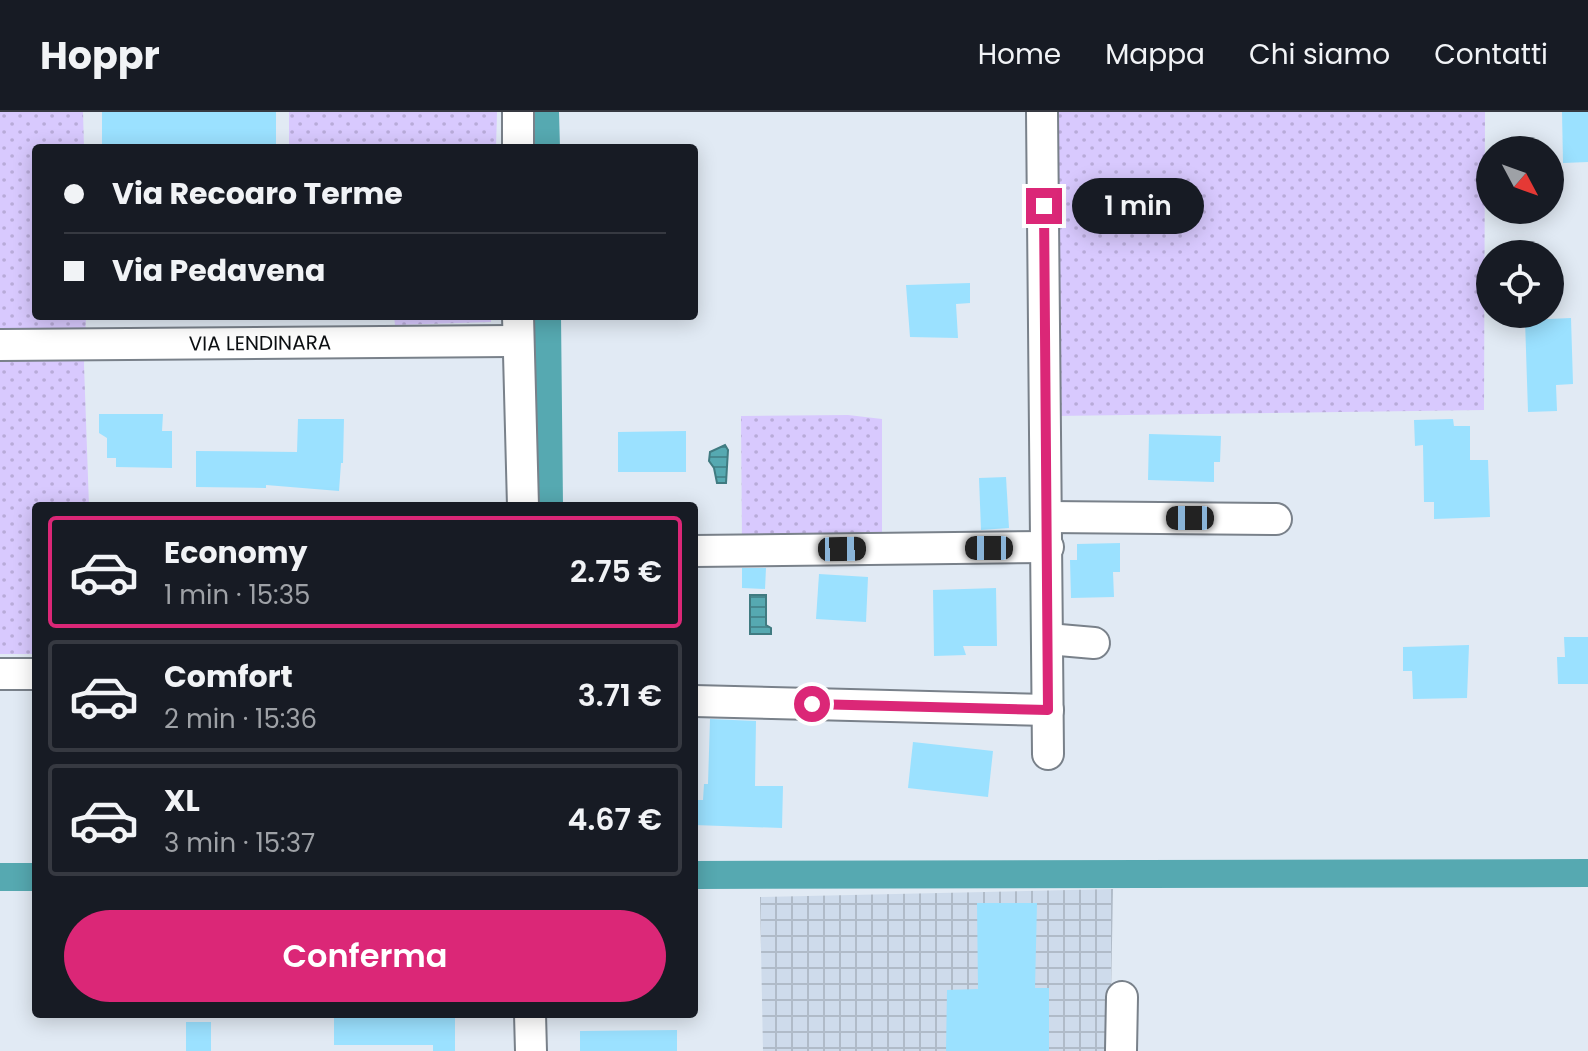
<!DOCTYPE html>
<html lang="it">
<head>
<meta charset="utf-8">
<style>
	body { margin:0; font-family:Poppins,sans-serif; background:#20242c; color:#f1f3f6; height:100vh; display:flex; flex-direction:column; font-size:30px; white-space:nowrap }
	* { box-sizing:border-box; margin:0 }
	p { font-size:26px; color:#9ea1a6 }
	.icon { flex:none; width:44px; height:44px; fill:none; stroke:currentColor; stroke-width:2; stroke-linecap:round; stroke-linejoin:round }
	.map { position:relative; flex:1; overflow:hidden }
	.sheet { position:absolute; left:32px; top:390px; width:666px; height:516px; display:flex; flex-direction:column; background:#171b24; border-radius:8px; box-shadow:0 4px 20px #0003 }
	.sheet>* { flex:none }
	.banner { position:absolute; left:32px; top:32px; width:666px; height:176px; border-radius:8px; box-shadow:0 4px 20px #0003; display:grid; align-content:center; height:176px; padding:0 32px; background:#171b24 }
	.needle { width:52px; rotate:131deg }
	.tools { position:absolute; left:1476px; top:24px; display:grid; gap:16px }
	.tools a { display:grid; place-items:center; width:88px; height:88px; border-radius:50%; background:#171b24; box-shadow:0 4px 20px #0003; font-size:40px }
	.end { position:absolute; width:36px; height:36px; margin:-18px; border:10px solid #db2777; background:#fff; box-shadow:0 0 0 4px #fff }
	.from { border-radius:50% }
	.bubble { position:absolute; height:56px; border-radius:28px; background:#171b24; box-shadow:0 4px 20px #0003; font-size:26px; font-weight:600; line-height:56px; text-align:center }
	.car { position:absolute; width:24px; height:48px; margin:-24px -12px; border-radius:10px; box-shadow:0 0 6px 2px #0007; background:linear-gradient(#222 24%,#8ab4d8 0 40%,#222 0 76%,#8ab4d8 0 86%,#222 0) }
	.banner b { display:flex; align-items:center; gap:28px; height:76px; font-size:30px }
	.banner b+b { border-top:2px solid #363941 }
	.banner i { width:20px; height:20px; background:#f1f3f6 }
	ul { padding:14px 0 0; list-style:none }
	li { display:flex; align-items:center; gap:24px; height:112px; margin:0 16px 12px; padding:0 16px; border:4px solid #363941; border-radius:8px }
	li div { flex:1 }
	li b { display:block; font-size:30px }
	li em { font-style:normal; font-weight:600 }
	li.active { border-color:#db2777 }
	li>.icon { width:72px; height:72px; stroke-width:1.5 }
	.primary-button { display:flex; gap:16px; margin-top:auto; padding:16px 32px }
	.primary-button a { flex:1; height:92px; border-radius:48px; background:#db2777; color:#fff; font-size:32px; font-weight:600; line-height:92px; text-align:center }
	header { display:flex; align-items:center; gap:48px; box-sizing:border-box; height:112px; padding:0 40px; background:#171b24; border-bottom:2px solid #363941 }
	header strong { font-size:38px }
	nav { display:flex; gap:44px; margin-inline-start:auto; font-size:28px }
	.map>svg:first-child { display:block }
	.industrial { fill:url(#industrial-grid) }
	.grass { fill:url(#grass-dots) }
	.water { fill:url(#water-rules); stroke:#407b81; stroke-width:2 }
	.lines { fill:none; stroke-linecap:round; stroke-linejoin:round }
	.canal { stroke:#56a9b1; stroke-width:28 }
	.building { fill:#9be1ff }
	.minor-casing { stroke:#79818a; stroke-width:34 }
	.minor { stroke:#fff; stroke-width:30 }
	.route { stroke:#db2777; stroke-width:10 }
	.labels { text-anchor:middle; dominant-baseline:central; stroke-width:6; stroke-linejoin:round; paint-order:stroke }
	.street-label { font-size:20px; fill:#0c0f12; stroke:#f2f7fd }
</style>
</head>
<body>
<header>
<strong>Hoppr</strong>
<nav><a>Home</a><a>Mappa</a><a>Chi siamo</a><a>Contatti</a></nav>
</header>
<div class="map">
<svg width="1588" height="939" viewBox="0 0 1588 939">
	<defs>
		<pattern id="industrial-grid" width="8" height="8" patternUnits="userSpaceOnUse" patternTransform="scale(2)"><rect width="8" height="8" fill="#cedbeb"/><path d="M0 4h8M4 0v8" fill="none" stroke="#b0bbc8"/></pattern>
		<pattern id="grass-dots" width="8" height="8" patternUnits="userSpaceOnUse" patternTransform="scale(2)"><rect width="8" height="8" fill="#d8c9fe"/><path d="M2 2h.1M6 6h.1" fill="none" stroke="#b8abd9" stroke-width="1.8" stroke-linecap="round"/></pattern>
		<pattern id="water-rules" width="6" height="5" patternUnits="userSpaceOnUse" patternTransform="scale(2)"><rect width="6" height="5" fill="#56a9b1"/><path d="M0 2.5h6" fill="none" stroke="#46888f"/></pattern>
	</defs>
	<rect width="100%" height="100%" fill="#e1eaf4"/>
	<path class="industrial" d="M1113 777 1110 939H763L760 785Z"/>
	<g class="grass">
		<path d="M0 0H83L84 36H36V204H86L84 253 89 394H36V542H0Z"/>
		<path d="M289 0H497L496 36H289Z"/>
		<path d="M1058 0H1485L1484 298 1055 304Z"/>
		<path d="M394 204H491V210L395 213Z"/>
		<path d="M848 303 882 307V430L742 428 741 304Z"/>
	</g>
	<g class="water">
		<path d="M725 333 728 338 726 371H717L714 356 709 349 710 340Z"/>
		<path d="M750 483H766V513L771 516V522H750Z"/>
	</g>
	<g class="lines">
		<g class="canal">
			<path d="M545 0 546 36"/>
			<path d="M547 204 549 394"/>
			<path d="M694 763 1588 761"/>
			<path d="M0 765H36"/>
		</g>
	</g>
	<g class="building">
		<rect x="102" y="0" width="174" height="36"/>
		<path d="M1562 0H1588V50L1563 51Z"/>
		<path d="M970 171V191L956 192 958 226 910 225 906 173Z"/>
		<path d="M1571 206 1573 272 1556 273 1557 299 1528 300 1525 208Z"/>
		<path d="M99 302H163L162 319H172V356L116 355V346H107V326L99 321Z"/>
		<path d="M298 307H344L343 351H341L339 379 266 373V376L196 375V339L297 340Z"/>
		<path d="M1453 307 1454 314H1470V348H1488L1490 405 1434 407V390H1424L1423 333 1415 334 1414 308Z"/>
		<path d="M686 319V360H618V320Z"/>
		<path d="M1149 322 1221 324 1220 350H1214V370L1148 368Z"/>
		<path d="M1006 365 1009 416 981 418 979 366Z"/>
		<path d="M1120 431V460H1113L1114 485 1071 486 1070 448H1077V432Z"/>
		<path d="M742 456H766L765 477 742 476Z"/>
		<path d="M819 462 868 465 866 510 816 507Z"/>
		<path d="M996 476 997 534H963L966 543 934 544 933 478Z"/>
		<path d="M1564 525H1588V572H1558L1557 545H1565Z"/>
		<path d="M1469 533 1467 586 1413 587 1412 559H1403V535Z"/>
		<path d="M710 607 756 609 755 674H783L782 716 694 713V688H703L704 672H708Z"/>
		<path d="M913 630 993 639 988 685 908 676Z"/>
		<path d="M977 791H1037L1035 876H1049V939H946L947 878 978 877Z"/>
		<path d="M334 902H455V939H433V933H334Z"/>
		<rect x="186" y="910" width="25" height="29"/>
		<path d="M677 918V939H580V919Z"/>
	</g>
	<g class="lines">
		<defs>
			<g id="minor">
				<path d="M1042 0 1048 642"/>
				<path d="M518 36V0"/>
				<path d="M518 204 523 394"/>
				<path id="s1" d="M0 233 518 229"/>
				<path d="M1048 405 1276 407"/>
				<path d="M694 439 1048 435"/>
				<path d="M1048 527 1094 531"/>
				<path d="M0 562H36"/>
				<path d="M694 589 1048 598"/>
				<path d="M530 902 531 939"/>
				<path d="M1121 939 1122 885"/>
			</g>
		</defs>
		<use href="#minor" class="minor-casing"/>
		<use href="#minor" class="minor"/>
	</g>
	<g class="lines">
		<path class="route" d="M812 592 1048 598 1044 94"/>
	</g>
	<g class="labels">
		<g class="street-label">
			<text stroke="none"><textPath href="#s1" startOffset="260">VIA LENDINARA</textPath></text>
		</g>
	</g>
</svg>
<div class="tools">
<a><svg class="needle" viewBox="-14 -14 28 28"><path d="M0-13l5 13h-10z" fill="#e53935"/><path d="M0 13l5-13h-10z" fill="#9ea1a6"/></svg></a>
<a><svg class="icon" aria-label="locate" viewBox="0 0 24 24"><circle cx="12" cy="12" r="6"/><path d="M12 2v4M12 18v4M2 12h4M18 12h4"/></svg></a>
</div>
<i class="end from" style="left:812px;top:592px"></i>
<i class="end" style="left:1044px;top:94px"></i>
<div class="bubble" style="left:1072px;top:66px;width:132px">1 min</div>
<i class="car" style="left:1190px;top:406px;rotate:270deg"></i>
<i class="car" style="left:989px;top:436px;rotate:270deg"></i>
<i class="car" style="left:842px;top:437px;rotate:89deg"></i>
<div class="banner">
<b><i class="from"></i>Via Recoaro Terme</b>
<b><i></i>Via Pedavena</b>
</div>
<section class="sheet">
<ul>
<li class="active"><svg class="icon" aria-label="car" viewBox="0 0 24 24"><path d="M5 17H2v-5l4-1 3-4h7l3 4 3 1v5h-3M9 17h6M6 11h13"/><circle cx="7" cy="17" r="2"/><circle cx="17" cy="17" r="2"/></svg><div><b>Economy</b><p>1 min · 15:35</p></div><em>2.75 €</em></li>
<li><svg class="icon" aria-label="car" viewBox="0 0 24 24"><path d="M5 17H2v-5l4-1 3-4h7l3 4 3 1v5h-3M9 17h6M6 11h13"/><circle cx="7" cy="17" r="2"/><circle cx="17" cy="17" r="2"/></svg><div><b>Comfort</b><p>2 min · 15:36</p></div><em>3.71 €</em></li>
<li><svg class="icon" aria-label="car" viewBox="0 0 24 24"><path d="M5 17H2v-5l4-1 3-4h7l3 4 3 1v5h-3M9 17h6M6 11h13"/><circle cx="7" cy="17" r="2"/><circle cx="17" cy="17" r="2"/></svg><div><b>XL</b><p>3 min · 15:37</p></div><em>4.67 €</em></li>
</ul>
<div class="primary-button"><a>Conferma</a></div>
</section>
</div>
</body>
</html>
